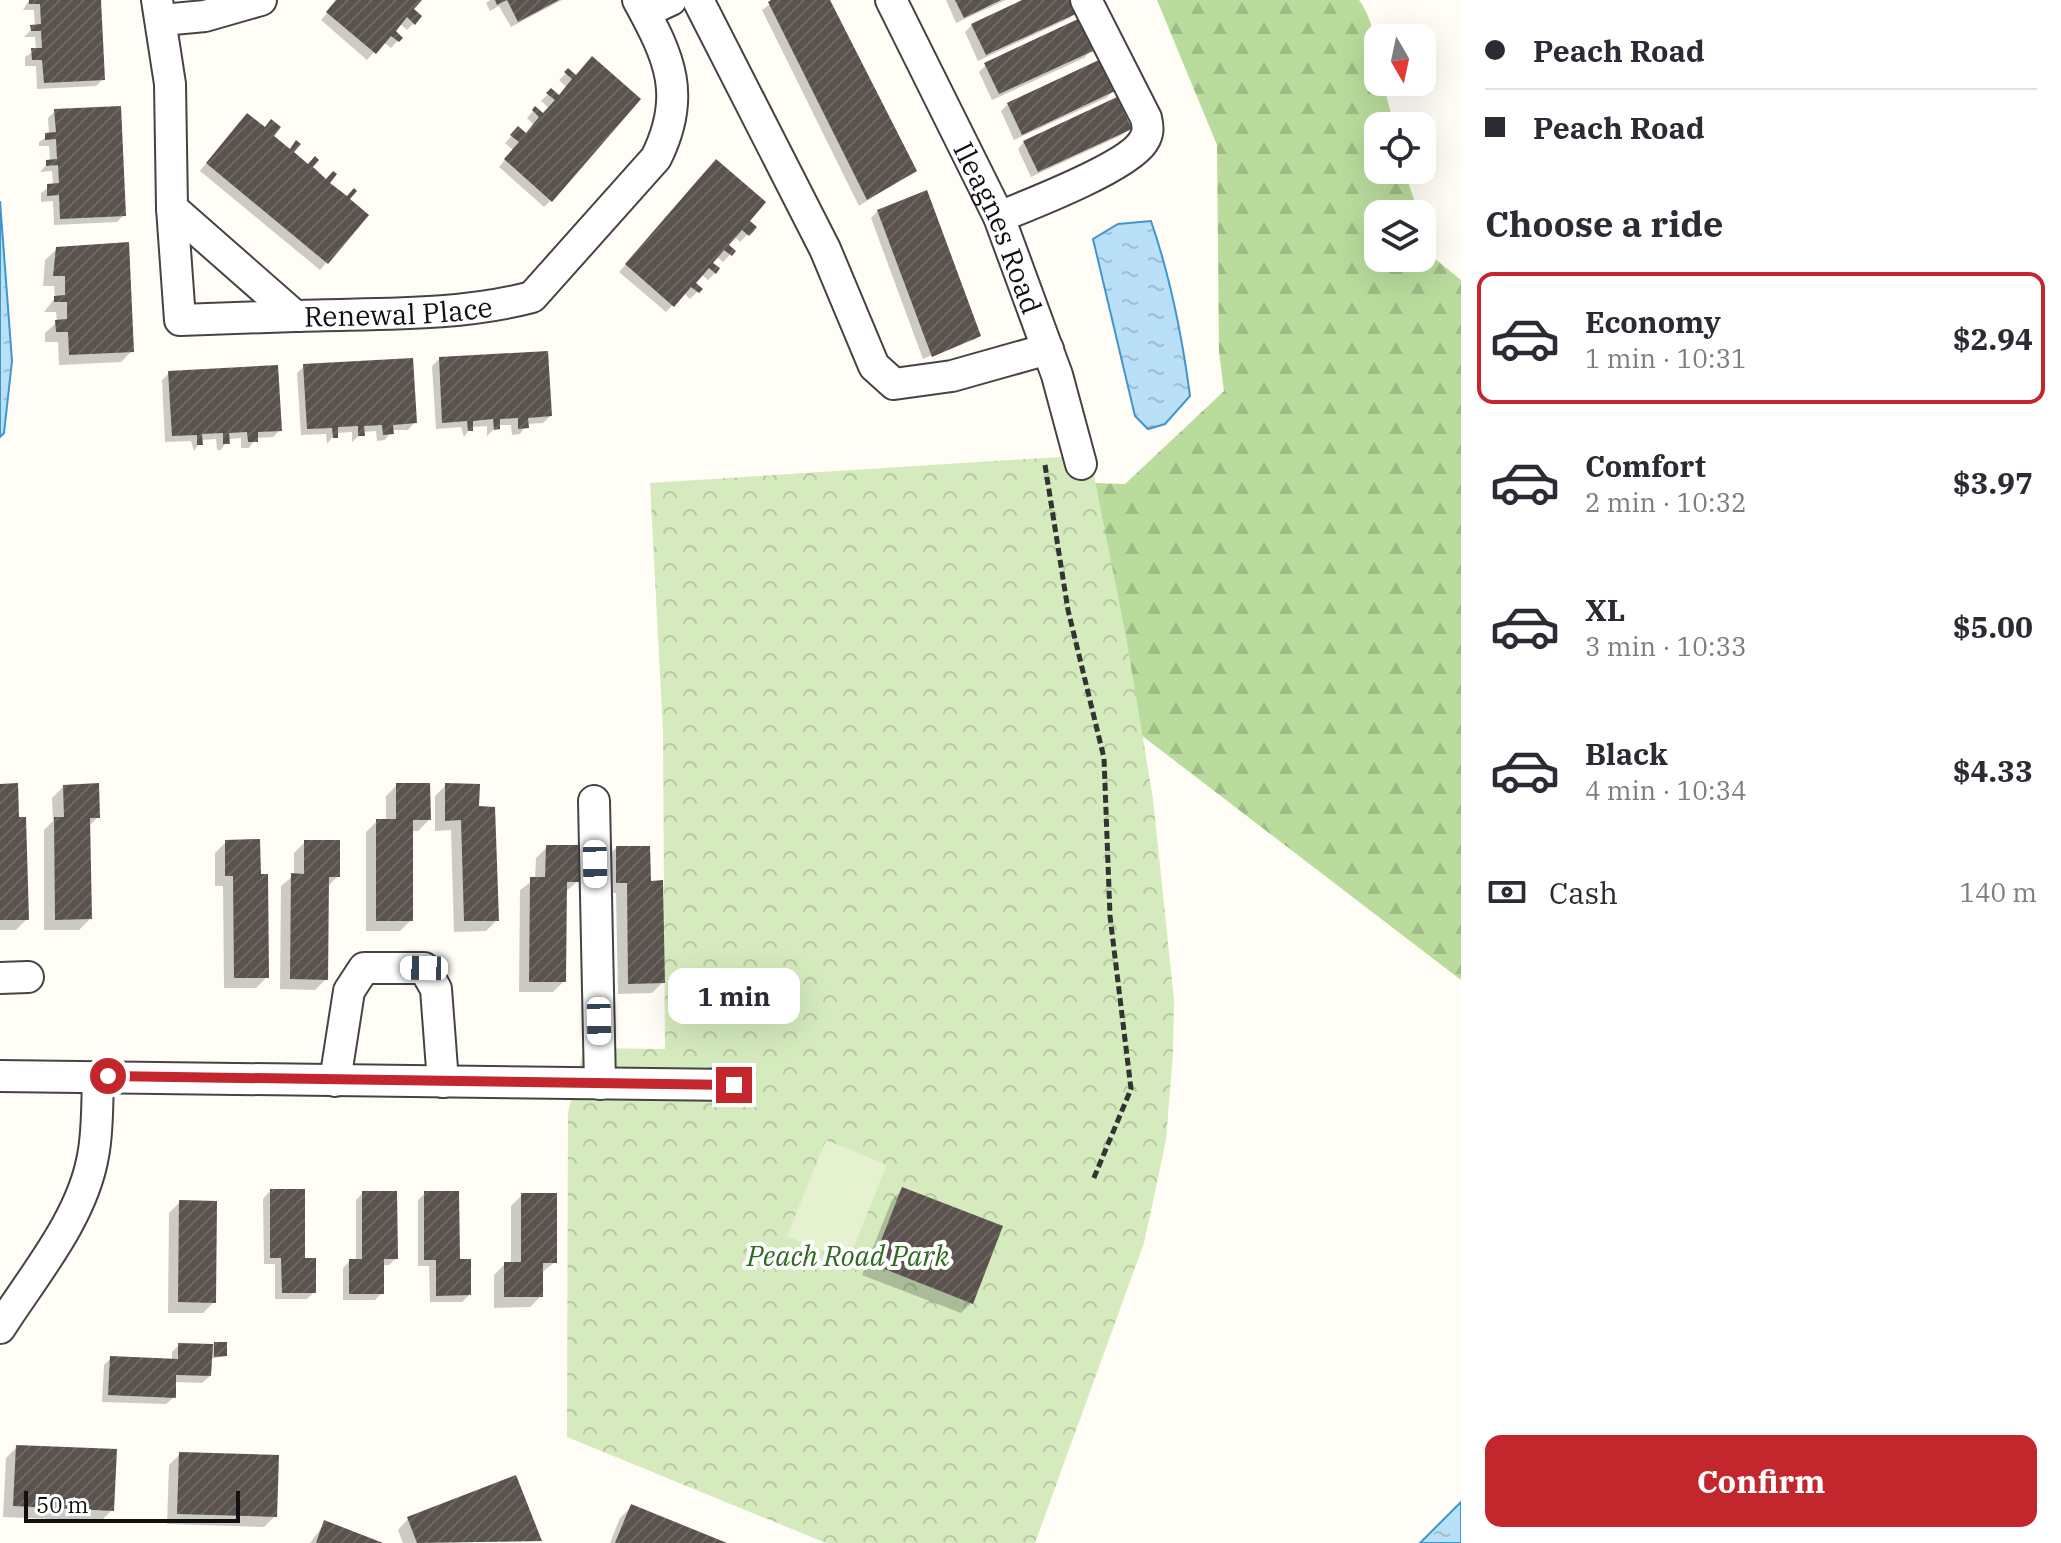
<!DOCTYPE html>
<html lang="en">
<head>
<meta charset="utf-8">
<style>
	body { margin:0; font-family:"IBM Plex Serif",serif; background:#f7f7f7; color:#2b2b33; height:100vh; display:flex; flex-direction:column; font-size:30px; white-space:nowrap }
	* { box-sizing:border-box; margin:0 }
	p { font-size:26px; color:#7c7c81 }
	.icon { flex:none; width:44px; height:44px; fill:none; stroke:currentColor; stroke-width:2; stroke-linecap:round; stroke-linejoin:round }
	.map { position:relative; flex:1; overflow:hidden }
	.details { display:flex; flex-direction:column; background:#fff; width:600px }
	.details>* { flex:none }
	.guide { display:grid; align-content:center; height:176px; padding:0 24px; background:#fff }
	.needle { width:52px; rotate:171deg }
	.controls { position:absolute; left:1364px; top:24px; display:grid; gap:16px }
	.controls a { display:grid; place-items:center; width:72px; height:72px; border-radius:16px; background:#fff; box-shadow:0 8px 32px #0002; font-size:40px }
	.scale { position:absolute; left:24px; bottom:20px; width:216px; box-sizing:border-box; padding-left:8px; border:4px solid #111; border-top:0; font-size:22px; line-height:28px; white-space:nowrap; color:#111; -webkit-text-stroke:6px #fff; paint-order:stroke }
	.end { position:absolute; width:36px; height:36px; margin:-18px; border:10px solid #c4262e; background:#fff; box-shadow:0 0 0 4px #fff }
	.from { border-radius:50% }
	.bubble { position:absolute; height:56px; border-radius:16px; background:#fff; box-shadow:0 8px 32px #0002; font-size:26px; font-weight:700; line-height:56px; text-align:center }
	.car { position:absolute; width:24px; height:48px; margin:-24px -12px; border-radius:10px; box-shadow:0 0 6px 2px #0007; background:linear-gradient(#fff 24%,#345 0 40%,#fff 0 76%,#345 0 86%,#fff 0) }
	.guide b { display:flex; align-items:center; gap:28px; height:76px; font-size:30px }
	.guide b+b { border-top:2px solid #e1e1e2 }
	.guide i { width:20px; height:20px; background:#2b2b33 }
	ul { padding:0; list-style:none }
	li { display:flex; align-items:center; gap:24px; height:132px; margin:0 16px 12px; padding:0 8px; border:4px solid transparent; border-radius:16px }
	li div { flex:1 }
	li b { display:block; font-size:30px }
	li em { font-style:normal; font-weight:700 }
	li.active { border-color:#c4262e }
	li>.icon { width:72px; height:72px; stroke-width:1.5 }
	h2 { padding:0 24px; font-size:36px; line-height:96px }
	.pay { display:flex; align-items:center; gap:20px; height:88px; padding:0 24px; font-size:30px }
	.pay p { margin-inline-start:auto }
	.cta { display:flex; gap:16px; margin-top:auto; padding:16px 24px }
	.cta a { flex:1; height:92px; border-radius:16px; background:#c4262e; color:#fff; font-size:32px; font-weight:700; line-height:92px; text-align:center }
	main { display:flex; flex:1; min-height:0 }
	.map>svg:first-child { display:block }
	.forest { fill:url(#forest-firs) }
	.park { fill:url(#park-crowns) }
	.pitch { fill:#e6f2cf }
	.water { fill:url(#water-ripples); stroke:#3f96cf; stroke-width:2 }
	.shadow { fill:#0003 }
	.building { fill:url(#building-hatch) }
	.lines { fill:none; stroke-linecap:round; stroke-linejoin:round }
	.minor-casing { stroke:#444; stroke-width:34 }
	.path { stroke:#333; stroke-width:5; stroke-dasharray:8 4; stroke-linecap:butt }
	.minor { stroke:#fff; stroke-width:30 }
	.route { stroke:#c4262e; stroke-width:10 }
	.labels { text-anchor:middle; dominant-baseline:central; stroke-width:8; stroke-linejoin:round; paint-order:stroke }
	.street-label { font-size:28px; fill:#111; stroke:#fff }
	.park-label { font-size:28px; font-style:italic; fill:#2f6b1f; stroke:#fff }
</style>
</head>
<body>
<main>
<div class="map">
<svg width="1461" height="1543" viewBox="0 0 1461 1543">
	<defs>
		<pattern id="forest-firs" width="22" height="20" patternUnits="userSpaceOnUse" patternTransform="scale(2)"><rect width="22" height="20" fill="#b9dc9c"/><path d="M5 1l3.5 6h-7zM16 11l3.5 6h-7z" fill="#9ebc85"/></pattern>
		<pattern id="park-crowns" width="20" height="18" patternUnits="userSpaceOnUse" patternTransform="scale(2)"><rect width="20" height="18" fill="#d5ebbd"/><path d="M2 6a3 3 0 1 1 6 0M12 15a3 3 0 1 1 6 0" fill="none" stroke="#b6c8a1"/></pattern>
		<pattern id="water-ripples" width="26" height="14" patternUnits="userSpaceOnUse" patternTransform="scale(2)"><rect width="26" height="14" fill="#b9e0f7"/><path d="M2 4q2-2 4 0t4 0M15 11q2-2 4 0t4 0" fill="none" stroke="#9ebfd3"/></pattern>
		<pattern id="building-hatch" width="6" height="6" patternUnits="userSpaceOnUse" patternTransform="scale(2)"><rect width="6" height="6" fill="#5a524d"/><path d="M-1 1l2-2M0 6l6-6M5 7l2-2" fill="none" stroke="#6d6662"/></pattern>
	</defs>
	<rect width="100%" height="100%" fill="#fffdf5"/>
	<path class="forest" d="M1157 0H1359C1375 21 1378 56 1378 82H1383L1394 126H1378V170H1404L1419 214H1378V258H1422V222L1434 258 1461 280V980L799 473 1125 484 1224 391 1219 352 1217 145Z"/>
	<path class="park" d="M1090 455 1127 642 1153 799 1174 1000 1173 1053 1166 1140 1144 1243 1035 1543H826L567 1437 568 1113 584 1048 665 1049 663 732 650 483Z"/>
	<path class="pitch" d="M826 1140 887 1165 848 1261 787 1236Z"/>
	<g class="water">
		<path d="M0 201 12 361 4 433 0 437Z"/>
		<path d="M1151 221C1171 279 1182 335 1190 396L1165 424 1148 429 1135 416 1093 239 1118 224Z"/>
		<path d="M1461 1502V1543H1420Z"/>
	</g>
	<g class="shadow">
		<path d="M29 0H99L103 79 96 86 37 89 36 66H25V57L36 50 35 37H24L35 26 34 10H23Z"/>
		<path d="M338 0H419L412 9 414 23 407 30 400 24 393 32 400 38 391 48 383 42 367 60 321 20Z"/>
		<path d="M490 0H562L511 27 499 6 490 11 486 3Z"/>
		<path d="M776 0H828L914 171 859 206 762 10Z"/>
		<path d="M946 0H1006L956 23Z"/>
		<path d="M1027 0 1077 11 1070 18 978 61 965 32 972 25Z"/>
		<path d="M1091 51 1084 58 992 100 979 72 986 65Z"/>
		<path d="M568 71 575 77 551 200 544 207 499 167 513 150 505 143 518 129 525 135 534 125 527 118 535 109 543 116 549 108 541 101 551 91 559 98 567 88 559 80Z"/>
		<path d="M1113 91 1106 98 1014 140 1001 111 1008 104Z"/>
		<path d="M55 111 124 215 117 222 54 225 53 201 41 202V193L53 185 52 171 40 172 50 161 49 146H39V142L49 135 48 118Z"/>
		<path d="M240 122 271 136 366 215 320 270 200 171Z"/>
		<path d="M1129 128 1122 135 1031 177 1018 149 1024 142Z"/>
		<path d="M710 169 751 231 740 242 734 236 726 246 733 252 723 262 716 256 711 263 715 273 708 280 701 274 693 283 700 289 690 299 684 293 666 312 619 272Z"/>
		<path d="M878 211 979 336 973 341V337L923 359 871 218Z"/>
		<path d="M57 249 132 351 121 362 59 365 58 342H45V333L57 322 56 312H44L55 298 54 286H43L45 260Z"/>
		<path d="M439 359 550 416 543 423 527 424 520 434 512 435 511 425H498L487 436V426L471 427 464 437 461 427 436 429 432 366Z"/>
		<path d="M304 366 415 422 408 430H392L385 440 377 441 376 431 363 432 352 442V432L336 433 327 444 326 434 301 435 297 373Z"/>
		<path d="M169 373 280 430 273 437 256 438 249 448H241V438L228 439 221 450H217L216 439 201 440 194 451 191 441 165 442 162 380Z"/>
		<path d="M397 785 429 820 418 831H411V920L400 931H366V832L377 821H386V796Z"/>
		<path d="M446 785 477 808 497 920 486 931 454 932 451 830 435 831V796Z"/>
		<path d="M0 786 27 919 16 930H0Z"/>
		<path d="M63 787 98 817 88 827 90 919 79 930H44V830L53 821 52 798Z"/>
		<path d="M226 842 267 977 256 988H224L223 886H215V853Z"/>
		<path d="M305 842 338 876 326 888V979L315 990 280 989 281 886 294 875V853Z"/>
		<path d="M547 847 578 881 565 892 564 981 553 992H519L520 890 535 879 536 858Z"/>
		<path d="M616 848 649 883 663 982 652 993 618 994 616 893H606L605 859Z"/>
		<path d="M903 1189 972 1302 961 1313 862 1275 892 1200Z"/>
		<path d="M270 1191 304 1260 314 1292 307 1299H275V1264H264L263 1199Z"/>
		<path d="M363 1193 396 1258 389 1265H382V1293L375 1300H343V1268L350 1261H356V1200Z"/>
		<path d="M425 1193 458 1261 469 1295 462 1302H430L429 1266H418V1200Z"/>
		<path d="M522 1195 555 1262 541 1273V1296L530 1307 494 1308V1275L505 1264H511V1206Z"/>
		<path d="M180 1202 214 1302 203 1313H168L169 1213Z"/>
		<path d="M215 1344 225 1356 210 1359V1376L202 1383 174 1382V1397L166 1404 102 1402 104 1365 111 1358 172 1361V1352L179 1345Z"/>
		<path d="M17 1447 112 1510 101 1521 3 1517 6 1458Z"/>
		<path d="M180 1454 275 1516 264 1527 167 1524 169 1465Z"/>
		<path d="M631 1507 722 1543H610L620 1518Z"/>
		<path d="M408 1519 540 1541 403 1543 398 1530Z"/>
		<path d="M325 1523 378 1543H310Z"/>
	</g>
	<g class="building">
		<path d="M29 0H101L105 80 44 83 42 60H32L31 48H42L41 31H31L30 25 41 24 40 4H29Z"/>
		<path d="M336 0H422L414 9 422 16 415 25 407 17 396 31 403 38 399 42 391 36 376 54 326 12Z"/>
		<path d="M495 0H559L518 22 507 0 497 5Z"/>
		<path d="M771 0H830L917 171 867 200 768 2Z"/>
		<path d="M955 0H1001L964 18Z"/>
		<path d="M1022 0H1074L1080 12 986 55 971 24Z"/>
		<path d="M1078 19 1093 51 999 94 984 63Z"/>
		<path d="M592 56 641 99 552 202 504 159 519 142 510 135 518 126 526 133 539 117 532 110 535 106 543 113 555 100 546 93 551 88 559 95 572 79 564 72 568 68 576 75Z"/>
		<path d="M1101 59 1115 91 1022 135 1007 103Z"/>
		<path d="M1117 97 1132 129 1038 172 1023 141Z"/>
		<path d="M121 106 126 216 60 219 59 195 47 196V184L59 183 58 165 46 166V160L57 159 56 139 45 140V133L56 132 54 109Z"/>
		<path d="M247 113 265 127 271 119 281 127 274 136 290 149 296 140 301 144 294 152 308 164 315 156 319 160 313 167 326 179 333 171 337 174 330 183 347 196 354 188 357 191 350 199 369 215 328 264 206 163Z"/>
		<path d="M716 159 766 202 750 221 757 227 753 232 749 236 742 230 729 245 736 251 732 256 724 250 713 263 720 268 716 274 709 268 696 283 703 289 699 293 691 287 674 307 625 264Z"/>
		<path d="M927 190 981 336 932 357 877 210Z"/>
		<path d="M129 242 134 352 69 355 68 332H56L55 320 67 319V302H54V296L65 295V276H53L56 247Z"/>
		<path d="M548 351 552 416 528 418 529 428 518 429V418L500 419V429L494 430 493 419 473 421V431H468L467 421 442 423 439 357Z"/>
		<path d="M413 358 417 423 393 425 394 434 383 435 382 425 364 426 365 436H358V426L338 427V438H333L332 428 307 429 303 364Z"/>
		<path d="M278 365 282 431 258 432V442H248L247 432 229 433 230 444H223V433L202 434 203 445H197V435L172 436 168 371Z"/>
		<path d="M18 783 19 817H26L29 920H0V784Z"/>
		<path d="M99 783 100 818H90L92 919 55 920 54 817H64L63 785Z"/>
		<path d="M396 783H430L431 820H413V921H376V819H396Z"/>
		<path d="M445 783 480 784 479 806 495 807 499 921H464L461 820 445 821Z"/>
		<path d="M260 839 261 874H268L269 978H234L233 876H225V840Z"/>
		<path d="M304 840H340V877H329L328 980 290 979 291 873 304 874Z"/>
		<path d="M546 845H581L580 882H567L566 982H529L530 877H545Z"/>
		<path d="M616 846H650L651 881 663 880 665 983 628 984 627 883H616Z"/>
		<path d="M902 1187 1003 1226 973 1304 872 1264Z"/>
		<path d="M270 1189H305V1258H316V1293H282L281 1258H270Z"/>
		<path d="M362 1191H397L398 1259H384V1294H349V1259H362Z"/>
		<path d="M424 1191H459L460 1259H471V1295L436 1296V1260H424Z"/>
		<path d="M521 1193H557V1263H543V1297H504V1262H521Z"/>
		<path d="M179 1200 217 1201 216 1303 178 1302Z"/>
		<path d="M214 1342H227V1356L214 1357Z"/>
		<path d="M178 1343 213 1344 211 1376 176 1375V1398L108 1395 110 1356 178 1359Z"/>
		<path d="M16 1445 117 1449 114 1511 13 1506Z"/>
		<path d="M179 1452 279 1455 277 1517 177 1514Z"/>
		<path d="M516 1475 542 1541 417 1543 407 1517Z"/>
		<path d="M631 1504 727 1543H615Z"/>
		<path d="M324 1520 383 1543H316Z"/>
	</g>
	<g class="lines">
		<defs>
			<g id="minor">
				<path id="s1" d="M157 0 170 84 172 208 295 316C373 313 456 317 532 297L656 158C687 96 670 58 638 0"/>
				<path d="M698 0 825 249 874 366 894 384 952 376 1048 349"/>
				<path id="s2" d="M891 0 999 217 1057 375 1081 464"/>
				<path d="M645 12 671 0"/>
				<path d="M162 20 205 16 261 0"/>
				<path d="M172 208 180 320 295 316"/>
				<path d="M999 217C1029 205 1127 167 1143 142 1149 133 1148 127 1146 118L1086 0"/>
				<path d="M594 801 600 1084"/>
				<path d="M0 978 28 977"/>
				<path d="M0 1076 734 1085"/>
				<path d="M335 1081 349 991 364 968H424L436 989 443 1082"/>
				<path d="M0 1328C33 1276 82 1219 93 1156 98 1131 97 1103 98 1077"/>
			</g>
		</defs>
		<use href="#minor" class="minor-casing"/>
		<path class="path" d="M1045 465 1068 610 1104 758 1110 916 1131 1089 1093 1180"/>
		<use href="#minor" class="minor"/>
	</g>
	<g class="lines">
		<path class="route" d="M108 1076 734 1085"/>
	</g>
	<g class="labels">
		<g class="street-label">
			<text stroke="none"><textPath href="#s2" startOffset="252">Ileagnes Road</textPath></text>
			<text stroke="none"><textPath href="#s1" startOffset="476">Renewal Place</textPath></text>
		</g>
		<g class="park-label">
			<text x="848" y="1255">Peach Road Park</text>
		</g>
	</g>
</svg>
<div class="controls">
<a><svg class="needle" viewBox="-14 -14 28 28"><path d="M0-13l5 13h-10z" fill="#e53935"/><path d="M0 13l5-13h-10z" fill="#7c7c81"/></svg></a>
<a><svg class="icon" aria-label="locate" viewBox="0 0 24 24"><circle cx="12" cy="12" r="6"/><path d="M12 2v4M12 18v4M2 12h4M18 12h4"/></svg></a>
<a><svg class="icon" aria-label="layers" viewBox="0 0 24 24"><path d="M12 4l9 5-9 5-9-5zM3 14l9 5 9-5"/></svg></a>
</div>
<div class="scale">50 m</div>
<i class="end from" style="left:108px;top:1076px"></i>
<i class="end" style="left:734px;top:1085px"></i>
<div class="bubble" style="left:668px;top:968px;width:132px">1 min</div>
<i class="car" style="left:595px;top:864px;rotate:179deg"></i>
<i class="car" style="left:424px;top:968px;rotate:271deg"></i>
<i class="car" style="left:599px;top:1021px;rotate:179deg"></i>
</div>
<section class="details">
<div class="guide">
<b><i class="from"></i>Peach Road</b>
<b><i></i>Peach Road</b>
</div>
<h2>Choose a ride</h2>
<ul>
<li class="active"><svg class="icon" aria-label="car" viewBox="0 0 24 24"><path d="M5 17H2v-5l4-1 3-4h7l3 4 3 1v5h-3M9 17h6M6 11h13"/><circle cx="7" cy="17" r="2"/><circle cx="17" cy="17" r="2"/></svg><div><b>Economy</b><p>1 min · 10:31</p></div><em>$2.94</em></li>
<li><svg class="icon" aria-label="car" viewBox="0 0 24 24"><path d="M5 17H2v-5l4-1 3-4h7l3 4 3 1v5h-3M9 17h6M6 11h13"/><circle cx="7" cy="17" r="2"/><circle cx="17" cy="17" r="2"/></svg><div><b>Comfort</b><p>2 min · 10:32</p></div><em>$3.97</em></li>
<li><svg class="icon" aria-label="car" viewBox="0 0 24 24"><path d="M5 17H2v-5l4-1 3-4h7l3 4 3 1v5h-3M9 17h6M6 11h13"/><circle cx="7" cy="17" r="2"/><circle cx="17" cy="17" r="2"/></svg><div><b>XL</b><p>3 min · 10:33</p></div><em>$5.00</em></li>
<li><svg class="icon" aria-label="car" viewBox="0 0 24 24"><path d="M5 17H2v-5l4-1 3-4h7l3 4 3 1v5h-3M9 17h6M6 11h13"/><circle cx="7" cy="17" r="2"/><circle cx="17" cy="17" r="2"/></svg><div><b>Black</b><p>4 min · 10:34</p></div><em>$4.33</em></li>
</ul>
<div class="pay"><svg class="icon" aria-label="cash" viewBox="0 0 24 24"><path d="M3 7h18v10H3z"/><circle cx="12" cy="12" r="2"/></svg>Cash<p>140 m</p></div>
<div class="cta"><a>Confirm</a></div>
</section>
</main>
</body>
</html>
